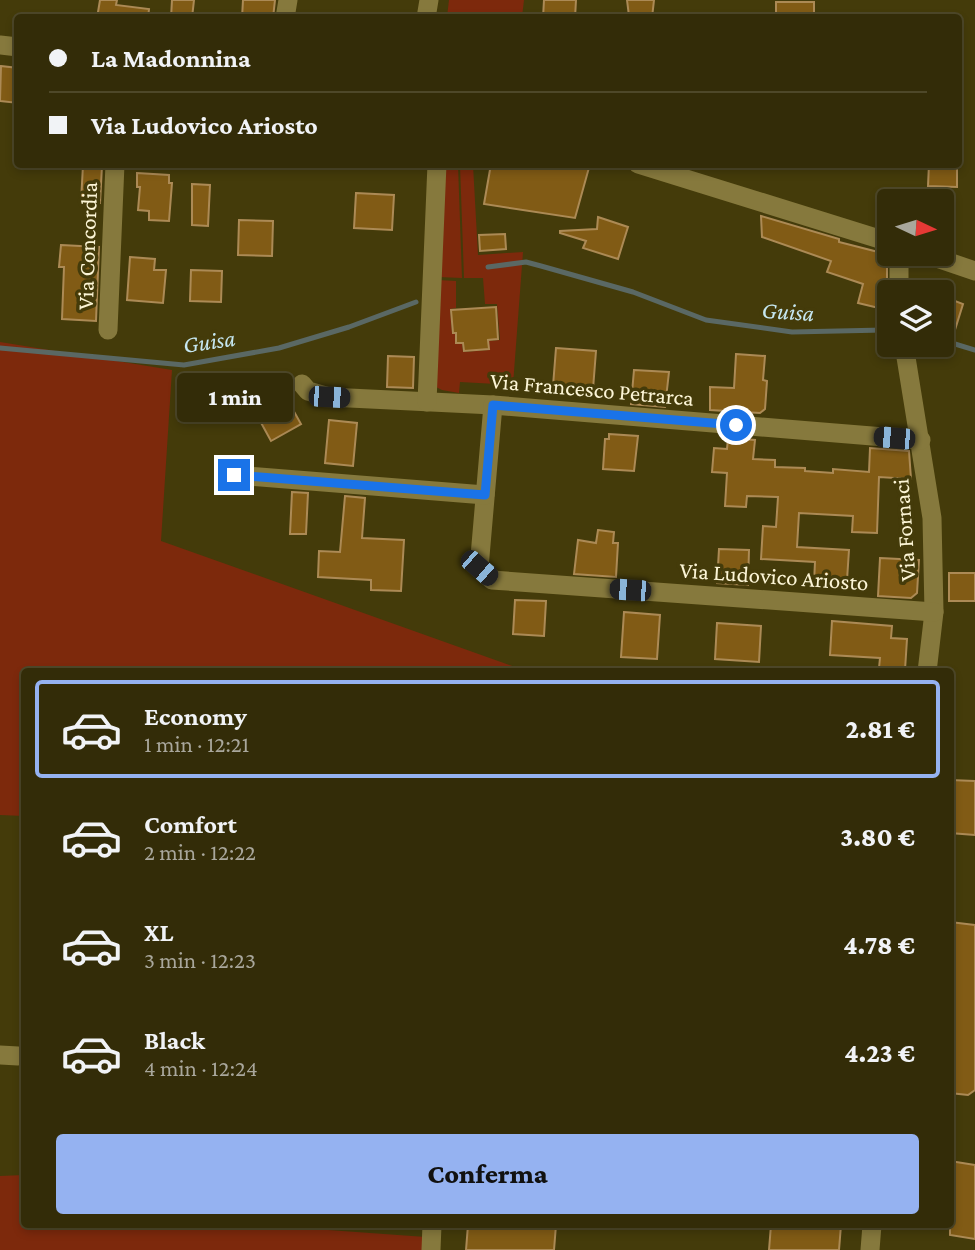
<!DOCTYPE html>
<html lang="it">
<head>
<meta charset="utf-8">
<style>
	body { margin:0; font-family:"Crimson Pro",serif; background:#3e3816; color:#f1f3f6; height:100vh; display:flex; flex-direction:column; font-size:26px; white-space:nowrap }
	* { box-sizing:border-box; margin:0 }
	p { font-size:23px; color:#a9a79c }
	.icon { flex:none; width:38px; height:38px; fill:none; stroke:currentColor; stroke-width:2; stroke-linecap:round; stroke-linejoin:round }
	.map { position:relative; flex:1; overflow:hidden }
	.sheet { position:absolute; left:21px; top:668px; width:933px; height:560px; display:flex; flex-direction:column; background:#332c08; border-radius:7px; box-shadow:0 4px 10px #0003,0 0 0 2px #4e4829 }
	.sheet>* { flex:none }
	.top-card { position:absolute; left:14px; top:14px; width:948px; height:154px; border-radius:7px; box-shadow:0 4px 10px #0003,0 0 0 2px #4e4829; display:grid; align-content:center; height:154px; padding:0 35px; background:#332c08 }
	.needle { width:46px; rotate:94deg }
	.fabs { position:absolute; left:877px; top:189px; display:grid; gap:14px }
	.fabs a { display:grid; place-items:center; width:77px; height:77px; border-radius:7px; background:#332c08; box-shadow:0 4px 10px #0003,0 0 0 2px #4e4829; font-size:35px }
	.end { position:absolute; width:32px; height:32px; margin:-16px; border:9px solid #1a73e8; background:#fff; box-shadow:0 0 0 4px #fff }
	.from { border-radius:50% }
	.bubble { position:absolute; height:49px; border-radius:7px; background:#332c08; box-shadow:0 4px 10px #0003,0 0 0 2px #4e4829; font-size:23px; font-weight:800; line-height:49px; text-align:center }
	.car { position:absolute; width:21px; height:42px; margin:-21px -10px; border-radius:9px; box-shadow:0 0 5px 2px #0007; background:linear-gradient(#222 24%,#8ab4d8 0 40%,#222 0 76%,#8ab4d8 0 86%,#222 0) }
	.top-card b { display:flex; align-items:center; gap:24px; height:66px; font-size:26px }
	.top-card b+b { border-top:2px solid #4e4829 }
	.top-card i { width:18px; height:18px; background:#f1f3f6 }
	ul { padding:12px 0 0; list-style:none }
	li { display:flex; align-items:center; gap:21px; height:98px; margin:0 14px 10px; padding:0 21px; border:4px solid transparent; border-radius:7px }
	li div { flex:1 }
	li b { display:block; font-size:26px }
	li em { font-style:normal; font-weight:800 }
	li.selected { border-color:#95b2f1 }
	li>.icon { width:63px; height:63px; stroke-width:1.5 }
	.cta { display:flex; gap:14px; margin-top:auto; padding:14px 35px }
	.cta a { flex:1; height:80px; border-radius:7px; background:#95b2f1; color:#111; font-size:28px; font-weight:800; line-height:80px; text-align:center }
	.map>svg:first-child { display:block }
	.green { fill:#7d290c }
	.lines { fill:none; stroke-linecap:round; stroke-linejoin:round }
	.stream { stroke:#5a6864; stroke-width:5 }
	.building { fill:#815b15; stroke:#ac8a55; stroke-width:2 }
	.minor { stroke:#86793d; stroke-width:19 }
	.tertiary { stroke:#86793d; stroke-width:19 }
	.route { stroke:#1a73e8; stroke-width:9 }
	.labels { text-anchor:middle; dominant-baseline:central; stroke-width:7; stroke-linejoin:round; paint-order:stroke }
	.street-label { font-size:23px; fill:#fcf5d6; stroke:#443b0a }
	.water-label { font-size:24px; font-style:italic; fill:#c6e7f1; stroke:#443b0a }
</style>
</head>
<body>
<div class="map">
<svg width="975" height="1250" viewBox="0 0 975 1250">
	<rect width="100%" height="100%" fill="#443b0a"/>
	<g class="green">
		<path d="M449 0H524L522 17H447Z"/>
		<path d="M443 165H458L462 278 438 277Z"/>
		<path d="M460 165H473L478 255 523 252 513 385 460 382 459 393 442 390 436 387 438 280 456 281V308L450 309 452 333 455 334 456 344H462L463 352 489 350V341L500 340 497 304H485L483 278H464Z"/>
		<path d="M0 342 172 370 161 541 529 672H24V816L0 815Z"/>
		<path d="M24 1175V1225H258L426 1237V1250H0V1176Z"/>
	</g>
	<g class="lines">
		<g class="stream">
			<path d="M488 267 526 262 541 266 633 292 706 320 792 332 884 330"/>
			<path d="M942 340 975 350"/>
			<path d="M0 348 184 365 279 348 349 327 416 302"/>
		</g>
	</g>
	<g class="building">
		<path d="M100 0H117L116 5 149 9 148 18H97Z"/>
		<path d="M172 0H194L192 18H171Z"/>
		<path d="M243 0H275L273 18H242Z"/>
		<path d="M544 0H576L575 18H543Z"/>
		<path d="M627 0H654L652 18 629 16Z"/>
		<rect x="776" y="2" width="38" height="16"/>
		<path d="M1 66 18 68V103L0 101Z"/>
		<path d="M491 164H590L575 218 484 204Z"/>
		<path d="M929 164H957V187L928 186Z"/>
		<path d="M83 165 102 166 100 203 81 202Z"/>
		<path d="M137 173 169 175V183H172L169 221 149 220V211L138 210 140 187H137Z"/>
		<path d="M192 184 210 185 208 226 192 225Z"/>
		<path d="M356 193 394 195 392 230 354 228Z"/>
		<path d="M761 216 839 239V242L882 253 887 259V310L858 303 863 284 827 272 831 261 762 237Z"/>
		<path d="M598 217 628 227 618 259 583 248 586 241 560 233V231L597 229Z"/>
		<path d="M239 220 273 221 272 256 238 255Z"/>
		<path d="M505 234 506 249 480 251 479 235Z"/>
		<path d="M61 245 99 247 96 321 62 319 64 267H59Z"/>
		<path d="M130 257 155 259 154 270H166L163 303 127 300Z"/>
		<path d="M191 270 222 271 221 302 190 301Z"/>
		<path d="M942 296 963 304 954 333 942 329Z"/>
		<path d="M496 307 498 339 488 340 489 349 464 351 463 343H456V333H453L451 310Z"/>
		<path d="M556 348 596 351 593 389 553 386Z"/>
		<path d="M736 354 765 356 763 380 767 381 765 409 760 413 710 410V387L734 388Z"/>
		<path d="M388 356 414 357 413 388 387 387Z"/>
		<path d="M634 370 669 372 665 407 631 404Z"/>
		<path d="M277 381 301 424 271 441 247 397Z"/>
		<path d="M329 420 357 423 353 466 325 463Z"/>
		<path d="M609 434 638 436 634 471 603 469 605 439H609Z"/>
		<path d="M728 438 755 440 753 459 775 460V467L805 468V471L833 473V469L869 472 870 448 909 451 911 479 879 477 877 533 852 532 853 516 799 513 797 547 849 550 847 580 828 579V583H814L815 562 761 559 763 526 776 527 778 497 747 496 746 507 725 506 727 473 712 472 714 448 727 449Z"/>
		<path d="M292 492 308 493 306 534H290Z"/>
		<path d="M345 496 365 498 362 538 404 540 401 591 371 590V580L318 577 319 551 340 552Z"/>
		<path d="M598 530 614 532 613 543H618L616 577 574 574 578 540 596 543Z"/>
		<path d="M719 549 749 550 748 585 717 583Z"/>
		<path d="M880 558 919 560 917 593 911 598 878 596Z"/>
		<rect x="949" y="573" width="26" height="28"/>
		<path d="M515 600 546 601 544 636 513 634Z"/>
		<path d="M624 612 660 615 657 659 621 657Z"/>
		<path d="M832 621 892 626 891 638 907 639 905 670 879 668 880 658 830 655Z"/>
		<path d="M717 623 761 626 759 662 715 659Z"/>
		<path d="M950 780 975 781V835L950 833Z"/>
		<path d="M950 922 975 925V1090L968 1095 950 1093Z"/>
		<path d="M950 1161 975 1165V1239L950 1235Z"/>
		<path d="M468 1225H556L554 1250H466Z"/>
		<path d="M771 1225H841L839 1250H769Z"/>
	</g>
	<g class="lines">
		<g class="minor">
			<path d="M285 18 288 0"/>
			<path d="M426 18 429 0"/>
			<path d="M899 254V292"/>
			<path d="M108 330 115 164"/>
			<path d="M904 345 932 518 934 612 927 672"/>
			<path d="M302 384 308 391 329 397 493 405 921 440"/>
			<path d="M427 402 437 164"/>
			<path d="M493 405 479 568 492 580 934 612"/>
			<path d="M234 475 485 495"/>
			<path d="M0 1055 18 1056"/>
			<path d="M431 1250 432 1225"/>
			<path d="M870 1250 872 1225"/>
		</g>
		<g class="tertiary">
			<path d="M0 45 18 47"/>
			<path d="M638 164 889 242"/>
			<path d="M925 254 975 271"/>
		</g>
	</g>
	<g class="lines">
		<path class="route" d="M234 475 485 495 493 405 736 425"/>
	</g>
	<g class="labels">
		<g class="street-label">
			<text transform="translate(87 246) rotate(-88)">Via Concordia</text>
			<text transform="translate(592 389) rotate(5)">Via Francesco Petrarca</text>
			<text transform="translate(904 530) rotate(-94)">Via Fornaci</text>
			<text transform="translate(774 576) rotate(4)">Via Ludovico Ariosto</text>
		</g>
		<g class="water-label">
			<text transform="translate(788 311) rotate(4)">Guisa</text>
			<text transform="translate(209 341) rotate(-8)">Guisa</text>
		</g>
	</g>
</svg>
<div class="fabs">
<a><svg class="needle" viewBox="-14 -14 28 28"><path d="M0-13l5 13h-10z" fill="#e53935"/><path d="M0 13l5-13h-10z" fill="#a9a79c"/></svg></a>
<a><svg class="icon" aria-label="layers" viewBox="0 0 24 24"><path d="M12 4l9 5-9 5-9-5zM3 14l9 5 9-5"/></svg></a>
</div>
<i class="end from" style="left:736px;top:425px"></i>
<i class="end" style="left:234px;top:475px"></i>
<div class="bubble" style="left:177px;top:373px;width:116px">1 min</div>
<i class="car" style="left:329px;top:397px;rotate:93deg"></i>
<i class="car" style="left:894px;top:438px;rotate:275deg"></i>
<i class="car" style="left:479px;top:568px;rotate:131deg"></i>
<i class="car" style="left:630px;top:590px;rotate:274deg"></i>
<div class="top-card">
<b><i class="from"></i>La Madonnina</b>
<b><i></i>Via Ludovico Ariosto</b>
</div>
<section class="sheet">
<ul>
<li class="selected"><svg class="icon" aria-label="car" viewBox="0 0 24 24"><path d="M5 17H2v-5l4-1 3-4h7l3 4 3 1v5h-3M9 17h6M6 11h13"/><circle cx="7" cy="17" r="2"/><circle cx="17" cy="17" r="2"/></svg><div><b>Economy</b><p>1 min · 12:21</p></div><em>2.81 €</em></li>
<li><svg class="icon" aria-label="car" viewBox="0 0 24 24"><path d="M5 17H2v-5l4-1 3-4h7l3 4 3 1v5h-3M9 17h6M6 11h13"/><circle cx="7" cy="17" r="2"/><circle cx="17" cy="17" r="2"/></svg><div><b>Comfort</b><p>2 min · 12:22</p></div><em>3.80 €</em></li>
<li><svg class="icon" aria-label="car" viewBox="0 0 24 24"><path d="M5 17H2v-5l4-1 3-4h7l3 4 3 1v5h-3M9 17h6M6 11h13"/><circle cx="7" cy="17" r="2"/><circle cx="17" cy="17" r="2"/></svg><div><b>XL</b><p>3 min · 12:23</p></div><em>4.78 €</em></li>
<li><svg class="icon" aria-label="car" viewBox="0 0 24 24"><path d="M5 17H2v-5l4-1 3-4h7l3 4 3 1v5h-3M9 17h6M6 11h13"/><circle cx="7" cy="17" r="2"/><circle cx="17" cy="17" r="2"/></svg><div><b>Black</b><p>4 min · 12:24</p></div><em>4.23 €</em></li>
</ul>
<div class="cta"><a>Conferma</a></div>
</section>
</div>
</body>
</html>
